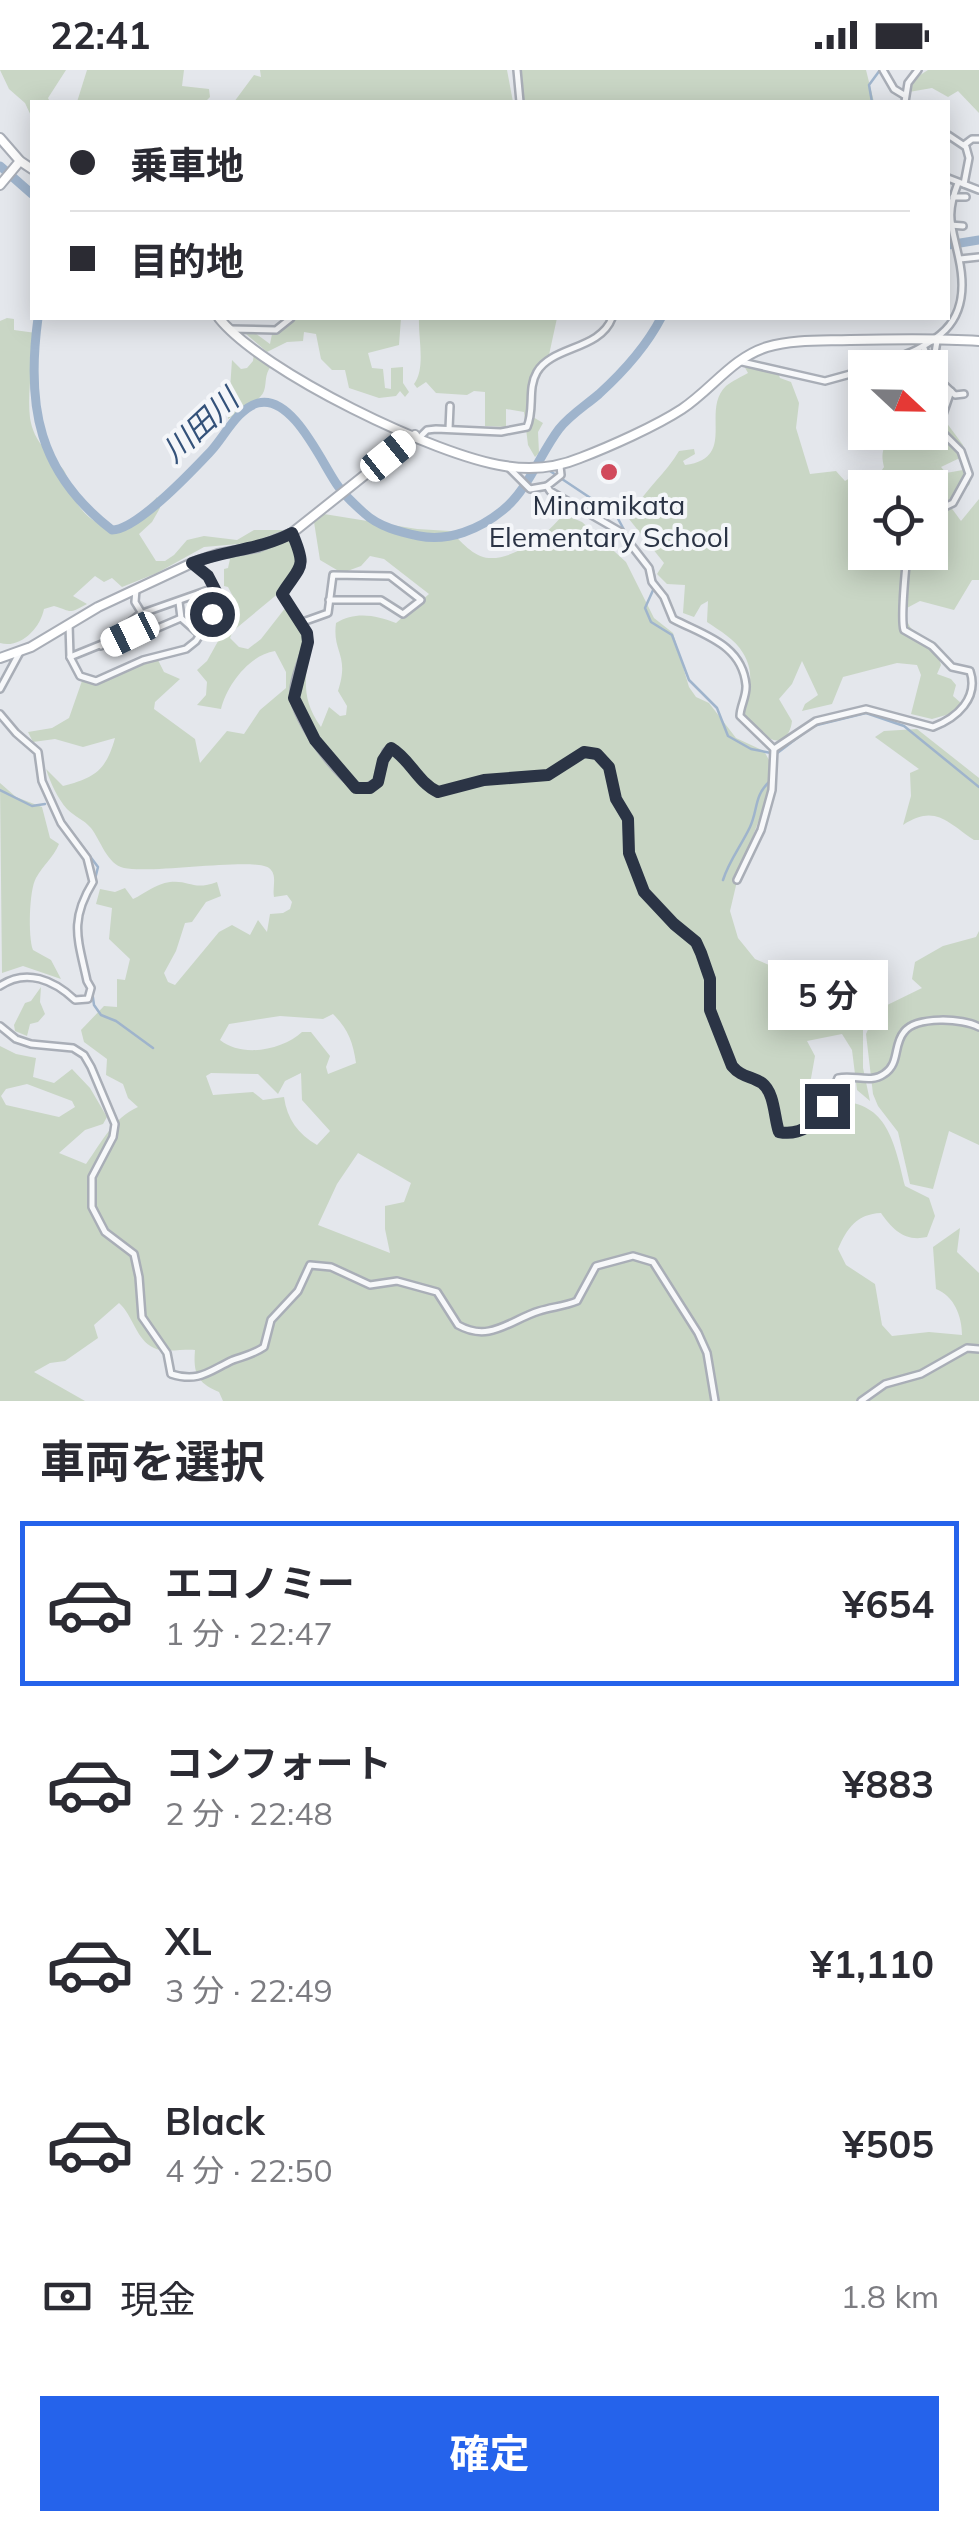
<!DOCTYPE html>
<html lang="ja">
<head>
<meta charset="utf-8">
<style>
	body { margin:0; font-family:Mulish,"Noto Sans JP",sans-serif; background:#f7f7f7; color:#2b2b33; height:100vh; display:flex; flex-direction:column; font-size:38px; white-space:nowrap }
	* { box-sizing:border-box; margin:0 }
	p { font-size:32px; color:#7c7c81 }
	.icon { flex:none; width:55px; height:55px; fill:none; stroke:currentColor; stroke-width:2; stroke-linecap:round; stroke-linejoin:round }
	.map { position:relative; height:1331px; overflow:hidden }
	.drawer { display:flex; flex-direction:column; background:#fff; flex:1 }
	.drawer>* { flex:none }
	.top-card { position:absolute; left:30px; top:30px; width:920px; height:220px; border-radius:0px; box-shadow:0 5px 25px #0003; display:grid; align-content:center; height:220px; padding:0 40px; background:#fff }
	.needle { width:65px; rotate:112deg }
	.fabs { position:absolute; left:848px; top:280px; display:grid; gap:20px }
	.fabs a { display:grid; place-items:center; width:100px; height:100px; border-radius:0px; background:#fff; box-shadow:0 5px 25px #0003; font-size:50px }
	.end { position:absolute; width:45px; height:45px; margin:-22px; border:12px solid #2b3445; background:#fff; box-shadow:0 0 0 5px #fff }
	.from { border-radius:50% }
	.bubble { position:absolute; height:70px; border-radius:0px; background:#fff; box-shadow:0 5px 25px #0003; font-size:32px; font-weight:700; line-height:70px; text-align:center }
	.car { position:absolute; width:30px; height:60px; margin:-30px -15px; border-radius:12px; box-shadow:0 0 8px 2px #0007; background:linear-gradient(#fff 24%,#345 0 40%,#fff 0 76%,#345 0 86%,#fff 0) }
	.top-card b { display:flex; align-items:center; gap:35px; height:95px; font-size:38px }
	.top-card b+b { border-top:2px solid #e1e1e2 }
	.top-card i { width:25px; height:25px; background:#2b2b33 }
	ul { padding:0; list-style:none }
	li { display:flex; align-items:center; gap:30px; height:165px; margin:0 20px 15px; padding:0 20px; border:5px solid transparent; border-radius:0px }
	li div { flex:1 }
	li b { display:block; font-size:38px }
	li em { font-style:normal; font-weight:700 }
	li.selected { border-color:#2563eb }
	li>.icon { width:90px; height:90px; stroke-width:1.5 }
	h2 { padding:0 40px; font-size:45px; line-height:120px }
	.pay { display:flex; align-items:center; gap:25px; height:110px; padding:0 40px; font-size:38px }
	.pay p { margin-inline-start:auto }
	.cta { display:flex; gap:20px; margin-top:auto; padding:20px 40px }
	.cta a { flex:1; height:115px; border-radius:0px; background:#2563eb; color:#fff; font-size:40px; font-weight:700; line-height:115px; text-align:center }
	.status { display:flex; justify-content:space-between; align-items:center; height:70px; padding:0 50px; background:#fff; direction:ltr }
	.status svg { height:28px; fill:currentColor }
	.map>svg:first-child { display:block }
	.green { fill:#c9d6c5; fill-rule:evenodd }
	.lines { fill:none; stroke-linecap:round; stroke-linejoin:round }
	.stream { stroke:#9fb4cc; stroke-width:2.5 }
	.river { stroke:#9fb4cc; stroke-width:9 }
	.street-casing { stroke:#a9aeb7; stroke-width:10 }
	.secondary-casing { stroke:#a9aeb7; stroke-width:12 }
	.street { stroke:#f7f8fa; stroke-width:5 }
	.secondary { stroke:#fff; stroke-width:8 }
	.route { stroke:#2b3445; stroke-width:12 }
	.poi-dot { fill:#d1495b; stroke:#f4f6f9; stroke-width:4 }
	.labels { text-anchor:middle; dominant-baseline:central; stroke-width:8; stroke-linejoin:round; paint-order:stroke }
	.poi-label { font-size:28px; fill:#2b3445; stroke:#f4f6f9 }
	.water-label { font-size:30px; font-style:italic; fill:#34527a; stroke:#f4f6f9 }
</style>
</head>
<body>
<div class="status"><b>22:41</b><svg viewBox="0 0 49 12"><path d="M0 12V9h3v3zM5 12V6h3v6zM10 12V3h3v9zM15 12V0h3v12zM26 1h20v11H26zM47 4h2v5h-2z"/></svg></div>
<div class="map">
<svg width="979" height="1331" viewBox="0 0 979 1331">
	<rect width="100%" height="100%" fill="#e4e7ec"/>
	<g class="green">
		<path d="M0 0H66L48 28 50 32H32V48L25 33 9 19Z"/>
		<path d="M87 0H184L182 16 209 19 210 27 205 32H77Z"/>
		<path d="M260 0H507L513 32H234L254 5 261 7Z"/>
		<path d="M513 0H866L874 32H523Z"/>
		<path d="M928 0H979V43L958 21 948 27 932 18 909 22 914 9Z"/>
		<path d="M7 248 14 249V260L36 263C33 290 27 321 30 348 34 373 49 382 63 399 69 407 70 419 74 428 85 449 107 464 131 457L157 427 160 438 152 452 139 464 156 491H165L174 485 187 470 204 466 237 470 254 460H285L250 473 204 477 157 503 122 517 112 508 104 512 95 506 73 526 87 534C67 545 72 541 54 536L44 539C40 559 20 579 0 573V251Z"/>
		<path d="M294 248H401L399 275 368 283 372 298 383 299 385 318 391 319V298L403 297V313L409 322 405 327 400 321 396 326 379 328 349 318 345 300H332L321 289 316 264 304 262 303 271 287 272 267 282 238 257 244 255 270 274 272 264 268 256H289Z"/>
		<path d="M419 248H557L549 285 539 304 532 342 533 347 543 353 538 362 539 383 535 387 528 375 524 342 506 339V357L485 356V322L474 321 467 325 436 323 426 312 417 318 414 314C426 298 418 268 419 248Z"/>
		<path d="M254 282 271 296C264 306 267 311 264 321 260 332 237 343 228 349L232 290 241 299 247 298 253 291Z"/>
		<path d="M753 292 776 298 780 308 791 312 799 333 796 358 810 404 836 401 845 411 858 403 865 410 880 403 884 397C880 382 884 375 893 363L930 362V330H935L946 352 963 375 966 385 941 397 946 403 963 400 971 404 970 414 950 436 961 451 979 429V510H972L954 540 920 531 905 539C906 559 916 565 934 572L941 595 937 604 951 609 956 615 953 626 961 633 960 641 932 649 911 644 921 605 917 595 897 593 843 607 832 634 802 641 805 634 818 625 802 591 792 614 779 629 792 651C791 659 788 667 780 670 769 674 748 653 744 643 739 632 761 613 743 583 735 569 720 561 707 552L708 531 701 535 694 547 683 543 685 515 667 514 657 504 664 493 629 449C640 424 665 405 679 381L694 379 695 384 683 391 685 395C738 388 700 341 726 316 732 311 741 307 748 303L743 294ZM865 418H930V482H865Z"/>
		<path d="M324 444 417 459 450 461C461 471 473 487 489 488 514 490 550 463 563 444L582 452 626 492 654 548 673 563 689 617 696 627 709 633 736 668 764 681 769 690 773 711 738 807 730 841 738 868 755 889 783 901 815 923 841 933 863 947V998L870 1031 857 1020 852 980 842 964 807 971 815 986 808 1025 817 1032C884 1024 892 1061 905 1116L929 1128 935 1146 927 1167C905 1172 893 1160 881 1143 857 1144 847 1158 838 1179L846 1195 875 1214 882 1255 892 1266 929 1262 962 1265C962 1246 954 1226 936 1219L933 1177 960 1158 957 1182 979 1203V1331H223L219 1322C197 1313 193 1303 195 1280 183 1279 163 1283 154 1278 136 1270 133 1245 119 1233L94 1255 98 1268 65 1291 50 1293 34 1302 85 1331H0V976L16 984 36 988 33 1007 54 1013 72 999 90 1018 107 1047 103 1054 85 1060 59 1083 86 1094C102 1072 113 1048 138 1037L128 1028 123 1014 106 1005 107 989 84 972 81 960 104 936 117 937V909L125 910 130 889 109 869 112 838 96 834 100 819 115 822 125 818 133 829C146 823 155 814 170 812 190 810 193 821 217 812L221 826 206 832 192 852 185 853 176 881 164 903 168 912 175 915 219 862 232 855 250 865 258 850 267 862 270 844 283 843 290 839 292 832 287 825 274 827C272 817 278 805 269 798 254 787 152 804 124 798 107 794 101 771 91 758 83 749 75 747 67 739 58 729 50 712 46 699L63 716C94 708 106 701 115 668L83 677 55 669 33 672 28 662 52 658 69 648 83 608 105 610 157 588 164 602 180 609 155 632 154 639 195 669 200 693 227 661 244 664 260 640 286 618V602L275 581C249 585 227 615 221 639L197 635 206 625 207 612 197 600 207 591 227 555 222 543 237 534 228 517 224 516V499L228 498 230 489 223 486 266 479 291 469 301 497 280 522 233 561 230 568 239 577 248 579 261 569 286 537C292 545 300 554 304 564 316 594 292 617 321 657L329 637 340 646 346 645 347 636 338 621C350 584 332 583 336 553 355 541 376 545 396 553L429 524 384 489 370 486 361 496 342 503 320 490 314 452ZM333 944C348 959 353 972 356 993L328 1004 326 997 330 986 311 962H302C283 980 242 988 220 970L229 954 280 946 323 949ZM211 1003 258 1004 278 1024 285 1011 301 1003 302 1030 330 1061 317 1075C298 1064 287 1049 284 1027L263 1030 253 1022 213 1025 206 1006ZM27 1014 72 1031 75 1037 59 1047 6 1035 1 1026 6 1019ZM358 1083 411 1113 404 1132 385 1136V1159L390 1183 318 1155 337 1114Z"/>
		<path d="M917 659 979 708V770H974C947 752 935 734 903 755L911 726 910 703 919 699 875 667 884 661Z"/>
		<path d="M0 713 16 727 42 737 50 768 59 774C53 788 43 795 36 808 29 820 28 867 33 880L51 890 61 909 23 896 2 903Z"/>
		<path d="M979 861V1075L949 1061 933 1119 910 1114 898 1062 878 1036 873 1024 866 964 877 940 922 918 912 909 915 892 943 876 976 867Z"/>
		<path d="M41 917 40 932 45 944 38 952 30 954 27 966 15 961 14 955 25 933 31 931Z"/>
	</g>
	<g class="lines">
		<g class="stream">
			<path d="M872 32 869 15 880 0"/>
			<path d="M550 401 616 445 629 469"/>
			<path d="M643 487 653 500 655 510"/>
			<path d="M654 518 645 538 651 552 672 565 689 610 717 638 728 666 751 679 771 683"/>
			<path d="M776 684 813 656 866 643 904 656 979 717"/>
			<path d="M0 720 32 736 45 734"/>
			<path d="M62 749 98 797 95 809"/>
			<path d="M723 810C729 791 741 776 750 757 758 740 754 726 769 712"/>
			<path d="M92 921 94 935 101 945 116 951 153 978"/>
		</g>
		<g class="river">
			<path d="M0 96 32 124"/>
			<path d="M948 175 979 170"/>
			<path d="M38 248C26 336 38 403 112 460 137 460 192 401 211 381 224 367 238 338 258 333 293 324 322 394 338 416 345 426 355 435 364 443 379 457 400 462 419 466 449 472 480 459 503 440 528 420 540 384 559 359 570 345 585 336 599 324 622 303 647 275 661 248"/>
		</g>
		<defs>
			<g id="street">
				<path d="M517 0 520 32"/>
				<path d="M883 0 894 19 904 25"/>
				<path d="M905 32 908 13 918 0"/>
				<path d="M948 65 966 77 969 88 964 114"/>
				<path d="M964 75 972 69H979"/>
				<path d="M948 108 979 120"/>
				<path d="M953 127H966"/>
				<path d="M950 155 963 156"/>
				<path d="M960 189 979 187"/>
				<path d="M230 259 276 260 291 248"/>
				<path d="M924 278 934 305 955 325 964 324"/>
				<path d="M742 292 825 311 865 300"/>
				<path d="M933 295 937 271"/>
				<path d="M872 298C927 276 975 263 959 189 952 155 945 147 958 113"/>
				<path d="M449 359 450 336"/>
				<path d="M420 367 427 360 436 359 501 362 527 357C535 339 527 319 537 302 552 276 600 280 612 248"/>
				<path d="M560 396 561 405 547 416 550 421 621 462 649 498 652 512 664 527 673 549C703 565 742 574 746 615 747 626 740 636 740 646L774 679 816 651 866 639 933 657C957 648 979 628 970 601L952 597 932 576 904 560C900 547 906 499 907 482"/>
				<path d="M510 399 530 419 547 416"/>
				<path d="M930 444 953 433 969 404 961 381 941 361 942 347 951 321"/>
				<path d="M292 464C308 500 300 495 282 525L307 563 308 572C304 587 293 610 294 625 295 649 341 714 363 719L378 712 386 682 391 678C410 689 417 712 438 722L484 710 548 705 584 682 597 685 609 697 616 729 627 749 629 783 644 822 673 854 696 872 711 909 710 940 732 996C741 1007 752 1005 762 1013 775 1023 774 1048 779 1062 813 1070 827 1035 838 1008 854 1004 870 1014 884 1004 900 994 893 975 904 962 916 946 963 948 979 957"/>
				<path d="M179 532 181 548 199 564"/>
				<path d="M300 553 328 543 333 505 390 506 421 530 403 544 381 530H329"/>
				<path d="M69 554 70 587 80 606 96 611 143 590 186 579 196 571 220 533 208 506 192 493"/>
				<path d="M149 555 153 560 181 548"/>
				<path d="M101 576 140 544 214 518"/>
				<path d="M70 587 149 555 135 532 136 519"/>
				<path d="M0 619 20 582"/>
				<path d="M0 644 16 663 38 682 42 711 61 753 87 788 93 812C69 851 78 869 87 911L91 918 88 929 75 930C54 910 26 898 0 916"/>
				<path d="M737 810 761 760 772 720 774 679"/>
				<path d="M0 956 16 969 31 974 73 978 84 985 91 997 115 1054 113 1067 92 1107V1137L105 1162 134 1184 139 1207 142 1247 167 1283 171 1304C199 1313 209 1301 233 1290 244 1286 254 1284 264 1277L271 1250 298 1221 310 1195 331 1197 370 1215 397 1211 437 1222 458 1255C490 1273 510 1250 539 1241 552 1237 565 1236 577 1231L596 1196 633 1186 653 1192 698 1263 707 1283 715 1331"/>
				<path d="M861 1331 885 1314 921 1304 967 1278 979 1279"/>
			</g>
			<g id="secondary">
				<path d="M0 68 20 91 32 99"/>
				<path d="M0 115 20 91"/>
				<path d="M219 248C262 302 436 386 505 396 530 400 556 398 580 388 609 377 656 356 682 339 712 319 732 288 767 277 794 269 823 271 850 270 893 269 936 268 979 271"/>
				<path d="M0 588 31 577 98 537 192 493 218 484 258 477 292 463 415 365"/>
			</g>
		</defs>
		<use href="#street" class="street-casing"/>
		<use href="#secondary" class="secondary-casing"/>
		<use href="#street" class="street"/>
		<use href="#secondary" class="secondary"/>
	</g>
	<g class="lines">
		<path class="route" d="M212 544 220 529 208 506 192 493C225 480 260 480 292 463 308 500 300 495 282 524L307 563 308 572 294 628 315 670 356 718H370L378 712 383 690 391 678C410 689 417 712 438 722L484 710 548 705 584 682 597 684 609 697 616 729 628 749 629 783 644 822 674 854 696 872 701 883 710 909V940L732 996C741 1007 751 1006 762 1013 775 1023 774 1048 779 1062 800 1066 816 1054 827 1036"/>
	</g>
	<circle class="poi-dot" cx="609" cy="402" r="10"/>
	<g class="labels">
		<g class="poi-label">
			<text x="609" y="434">Minamikata<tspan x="609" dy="32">Elementary School</tspan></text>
		</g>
		<g class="water-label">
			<text transform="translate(200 355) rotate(-43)">川田川</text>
		</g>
	</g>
</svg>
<div class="fabs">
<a><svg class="needle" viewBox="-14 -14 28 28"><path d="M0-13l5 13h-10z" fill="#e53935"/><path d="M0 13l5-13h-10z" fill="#7c7c81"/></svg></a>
<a><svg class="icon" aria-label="locate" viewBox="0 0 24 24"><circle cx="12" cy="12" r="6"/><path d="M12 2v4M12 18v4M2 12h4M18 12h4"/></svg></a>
</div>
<i class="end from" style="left:212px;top:544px"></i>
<i class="end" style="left:827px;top:1036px"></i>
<div class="bubble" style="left:768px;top:890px;width:120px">5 分</div>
<i class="car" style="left:388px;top:386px;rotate:51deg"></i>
<i class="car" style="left:130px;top:564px;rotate:244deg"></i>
<div class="top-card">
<b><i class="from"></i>乗車地</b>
<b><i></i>目的地</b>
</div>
</div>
<section class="drawer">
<h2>車両を選択</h2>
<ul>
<li class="selected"><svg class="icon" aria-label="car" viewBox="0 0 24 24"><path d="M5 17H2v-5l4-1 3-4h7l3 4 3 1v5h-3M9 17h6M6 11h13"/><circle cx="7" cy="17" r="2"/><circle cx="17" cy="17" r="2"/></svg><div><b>エコノミー</b><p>1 分 · 22:47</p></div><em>¥654</em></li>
<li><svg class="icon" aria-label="car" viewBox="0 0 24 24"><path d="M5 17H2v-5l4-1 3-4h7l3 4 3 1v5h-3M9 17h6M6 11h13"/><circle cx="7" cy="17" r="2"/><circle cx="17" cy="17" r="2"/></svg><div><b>コンフォート</b><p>2 分 · 22:48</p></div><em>¥883</em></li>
<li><svg class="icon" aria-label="car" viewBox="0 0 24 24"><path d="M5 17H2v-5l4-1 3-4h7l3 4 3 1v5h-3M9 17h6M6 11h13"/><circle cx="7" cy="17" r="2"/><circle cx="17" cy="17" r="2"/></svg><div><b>XL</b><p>3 分 · 22:49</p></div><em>¥1,110</em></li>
<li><svg class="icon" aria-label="car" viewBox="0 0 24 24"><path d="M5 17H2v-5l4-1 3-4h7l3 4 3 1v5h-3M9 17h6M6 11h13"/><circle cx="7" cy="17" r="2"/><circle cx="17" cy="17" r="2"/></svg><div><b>Black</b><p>4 分 · 22:50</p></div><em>¥505</em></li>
</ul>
<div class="pay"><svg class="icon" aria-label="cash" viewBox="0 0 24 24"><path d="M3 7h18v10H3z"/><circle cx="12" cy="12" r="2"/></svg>現金<p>1.8 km</p></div>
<div class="cta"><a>確定</a></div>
</section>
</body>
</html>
